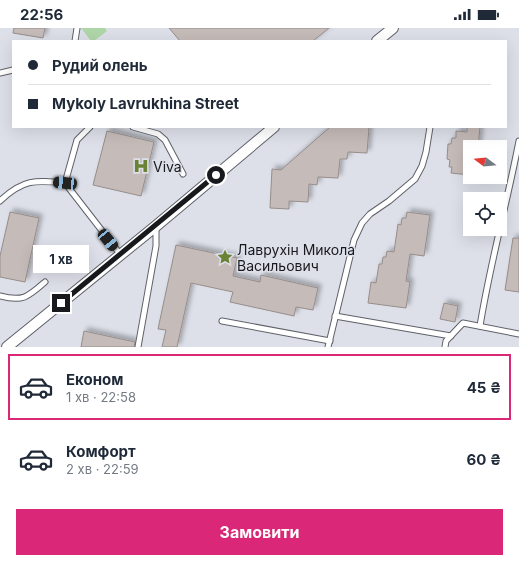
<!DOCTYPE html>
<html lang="uk">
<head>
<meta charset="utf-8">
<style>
	body { margin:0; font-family:Inter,sans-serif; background:#f2f2f3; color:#1f2937; height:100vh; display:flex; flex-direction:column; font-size:15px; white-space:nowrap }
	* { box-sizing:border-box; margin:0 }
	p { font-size:13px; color:#747a83 }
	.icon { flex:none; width:22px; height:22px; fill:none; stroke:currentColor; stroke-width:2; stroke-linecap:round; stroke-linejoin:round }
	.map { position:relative; height:319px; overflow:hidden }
	.sheet { display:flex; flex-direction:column; background:#fff; flex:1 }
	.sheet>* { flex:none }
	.hud { position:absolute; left:12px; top:12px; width:495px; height:88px; border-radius:0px; box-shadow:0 4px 16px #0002; display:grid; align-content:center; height:88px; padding:0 16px; background:#fff }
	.needle { width:26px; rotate:286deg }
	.tools { position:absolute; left:463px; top:112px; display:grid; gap:8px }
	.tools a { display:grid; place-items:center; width:44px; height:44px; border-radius:0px; background:#fff; box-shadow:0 4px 16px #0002; font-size:20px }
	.end { position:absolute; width:18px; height:18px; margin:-9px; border:5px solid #18191c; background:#fff; box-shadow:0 0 0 2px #fff }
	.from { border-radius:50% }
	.bubble { position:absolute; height:28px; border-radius:0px; background:#fff; box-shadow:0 4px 16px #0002; font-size:13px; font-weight:700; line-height:28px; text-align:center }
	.car { position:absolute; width:12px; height:24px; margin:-12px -6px; border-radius:5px; box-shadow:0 0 3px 1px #0007; background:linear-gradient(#222 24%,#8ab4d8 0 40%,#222 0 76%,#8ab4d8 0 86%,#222 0) }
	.hud b { display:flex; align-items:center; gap:14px; height:38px; font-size:15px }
	.hud b+b { border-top:1px solid #e0e1e3 }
	.hud i { width:10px; height:10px; background:#1f2937 }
	ul { padding:7px 0 0; list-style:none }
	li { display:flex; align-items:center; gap:12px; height:66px; margin:0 8px 6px; padding:0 8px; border:2px solid transparent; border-radius:0px }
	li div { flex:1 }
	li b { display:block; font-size:15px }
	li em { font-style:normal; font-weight:700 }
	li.current { border-color:#db2777 }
	li>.icon { width:36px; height:36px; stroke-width:1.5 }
	.button { display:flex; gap:8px; margin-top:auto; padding:8px 16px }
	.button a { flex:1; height:46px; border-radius:0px; background:#db2777; color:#fff; font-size:16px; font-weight:700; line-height:46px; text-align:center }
	.status { display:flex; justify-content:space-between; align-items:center; height:28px; padding:0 20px; background:#fff; direction:ltr }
	.status svg { height:11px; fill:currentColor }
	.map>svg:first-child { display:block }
	.green { fill:#afd6a8 }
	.building { fill:#c5bbb9; stroke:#978d8b; filter:url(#shadow) }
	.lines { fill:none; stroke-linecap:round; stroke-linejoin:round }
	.lane-casing { stroke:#5e6168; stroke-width:7 }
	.street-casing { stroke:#5e6168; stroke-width:12 }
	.lane { stroke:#fff; stroke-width:5 }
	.street { stroke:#fff; stroke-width:10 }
	.route { stroke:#18191c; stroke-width:5 }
	.labels { text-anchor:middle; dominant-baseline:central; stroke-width:3; stroke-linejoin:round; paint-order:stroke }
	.poi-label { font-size:14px; fill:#18191c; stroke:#dde0e9; text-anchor:start }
</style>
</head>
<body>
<div class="status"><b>22:56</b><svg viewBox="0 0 49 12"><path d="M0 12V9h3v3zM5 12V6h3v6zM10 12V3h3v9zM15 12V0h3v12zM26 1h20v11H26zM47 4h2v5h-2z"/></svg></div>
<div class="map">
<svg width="519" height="319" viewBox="0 0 519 319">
	<defs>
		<filter id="shadow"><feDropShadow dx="3.5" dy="-3.5" stdDeviation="2" flood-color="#0004"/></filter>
	</defs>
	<rect width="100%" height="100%" fill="#dde0e9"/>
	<path class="green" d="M81 0H105L107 3 94 13H91Z"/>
	<g class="building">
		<path d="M14 0H45L43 10 13 5Z"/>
		<path d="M169 0H329L313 13H180Z"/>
		<path d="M330 99H369L367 125 348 124 347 131H340L338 150 318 149 317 157 309 156 308 174 289 173V181L270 180 272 141 281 142Z"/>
		<path d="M467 99H480L478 119H470V147L451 145 452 139H449L450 132 447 131 448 116H451L452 110H456V103L467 104Z"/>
		<path d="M107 103 154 114 141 168 93 157Z"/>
		<path d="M10 184 39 190 25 254 0 249V228Z"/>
		<path d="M407 184 430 187 424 228 410 226 406 253 410 254 406 280 368 275 371 254 376 255 379 236H382L383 229H386L387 223 394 224 398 196 401 197 402 190H406Z"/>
		<path d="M513 210H519V264L505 262Z"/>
		<path d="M176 217 237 230 233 248 260 254 261 247 318 260 313 282 296 279 294 288 230 274 233 264 191 255 177 319H162L166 302 158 301Z"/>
		<path d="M444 275 458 278 455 294 440 291Z"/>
		<path d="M84 303 135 314 134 319H81Z"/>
	</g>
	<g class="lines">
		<defs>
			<g id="lane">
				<path d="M75 13 77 0"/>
				<path d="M0 45 13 42"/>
				<path d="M133 99 158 106 165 112 183 146"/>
				<path d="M65 155 77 112 90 99"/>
				<path d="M0 173C23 151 35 152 65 155L120 226"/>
				<path d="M0 268C23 274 28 269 45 254"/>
				<path d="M335 288 451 308"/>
				<path d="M222 293 330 313"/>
				<path d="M480 298C490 236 507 175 519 113"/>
				<path d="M138 319 156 218V199"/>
				<path d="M328 319 354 212 362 195 370 186 389 173 415 151 422 138 426 124 430 99"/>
				<path d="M445 319 446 313 463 295 519 306"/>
			</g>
			<g id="street">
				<path d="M377 13 393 0"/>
				<path d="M7 319 156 198 274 99"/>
			</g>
		</defs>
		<use href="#lane" class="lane-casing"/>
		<use href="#street" class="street-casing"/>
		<use href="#lane" class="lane"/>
		<use href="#street" class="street"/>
	</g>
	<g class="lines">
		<path class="route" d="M61 275 216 147"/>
	</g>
	<defs>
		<symbol id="hospital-bare" viewBox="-9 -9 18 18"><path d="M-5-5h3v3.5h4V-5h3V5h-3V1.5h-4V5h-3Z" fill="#6a8235" stroke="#dde0e9" stroke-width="2.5" paint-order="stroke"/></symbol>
		<symbol id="sight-bare" viewBox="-9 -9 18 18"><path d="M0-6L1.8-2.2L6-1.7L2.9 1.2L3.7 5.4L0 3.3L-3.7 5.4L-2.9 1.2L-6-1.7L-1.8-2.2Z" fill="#6a8235" stroke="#dde0e9" stroke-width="2.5" paint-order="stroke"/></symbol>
	</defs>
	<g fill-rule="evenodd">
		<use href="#hospital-bare" x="130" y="127" width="22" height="22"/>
		<use href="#sight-bare" x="214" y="218" width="22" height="22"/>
	</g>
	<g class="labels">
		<g class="poi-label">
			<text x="153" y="138">Viva</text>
			<text x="237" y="221">Лаврухін Микола<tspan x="237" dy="16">Васильович</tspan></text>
		</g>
	</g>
</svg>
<div class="tools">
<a><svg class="needle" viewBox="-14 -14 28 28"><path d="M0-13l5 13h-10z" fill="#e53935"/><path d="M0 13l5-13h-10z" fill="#747a83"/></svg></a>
<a><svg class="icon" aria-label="locate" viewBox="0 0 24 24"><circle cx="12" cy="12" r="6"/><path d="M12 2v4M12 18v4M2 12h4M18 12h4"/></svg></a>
</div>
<i class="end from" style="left:216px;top:147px"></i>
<i class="end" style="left:61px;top:275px"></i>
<div class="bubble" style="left:33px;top:217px;width:56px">1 хв</div>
<i class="car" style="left:65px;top:155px;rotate:275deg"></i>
<i class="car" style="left:108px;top:212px;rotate:141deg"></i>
<div class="hud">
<b><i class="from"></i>Рудий олень</b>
<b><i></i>Mykoly Lavrukhina Street</b>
</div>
</div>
<section class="sheet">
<ul>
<li class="current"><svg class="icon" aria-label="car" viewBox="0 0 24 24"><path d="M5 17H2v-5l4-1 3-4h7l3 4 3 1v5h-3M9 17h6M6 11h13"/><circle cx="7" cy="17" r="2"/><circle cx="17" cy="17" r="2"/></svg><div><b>Економ</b><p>1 хв · 22:58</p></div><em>45 ₴</em></li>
<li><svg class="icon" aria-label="car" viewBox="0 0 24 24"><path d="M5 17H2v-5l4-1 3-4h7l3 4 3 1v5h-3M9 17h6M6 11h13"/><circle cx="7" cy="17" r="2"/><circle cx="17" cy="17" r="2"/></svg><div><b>Комфорт</b><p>2 хв · 22:59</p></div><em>60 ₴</em></li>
</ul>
<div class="button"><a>Замовити</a></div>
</section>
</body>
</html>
